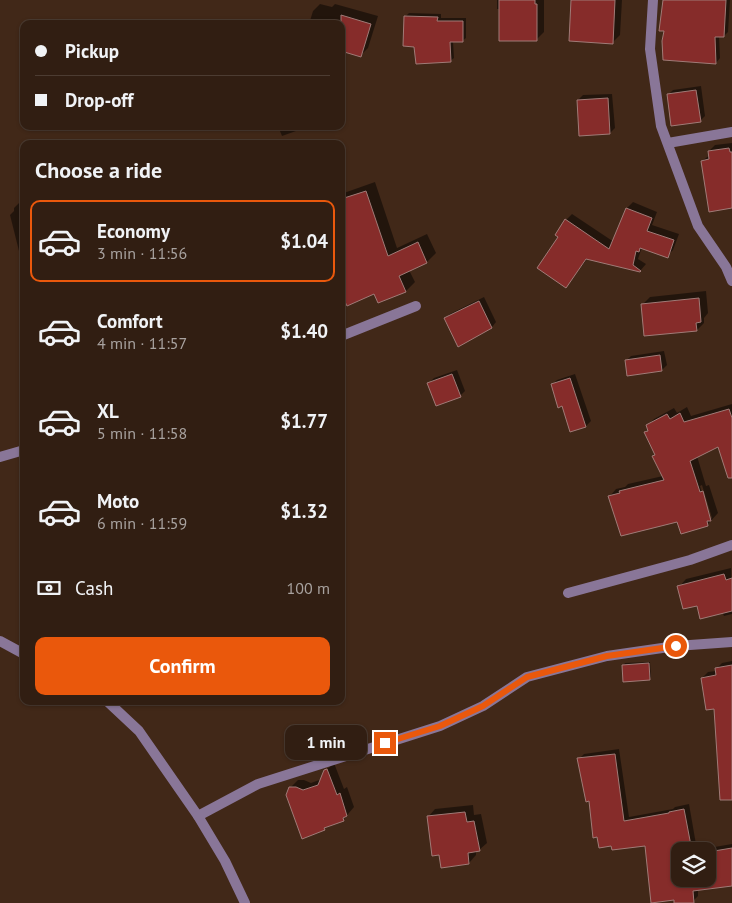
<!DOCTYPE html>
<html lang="en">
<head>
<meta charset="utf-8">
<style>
	body { margin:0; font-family:"PT Sans",sans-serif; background:#39271b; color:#f1f3f6; height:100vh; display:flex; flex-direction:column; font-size:19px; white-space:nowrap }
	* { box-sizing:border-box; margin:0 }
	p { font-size:16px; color:#a8a29f }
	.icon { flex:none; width:28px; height:28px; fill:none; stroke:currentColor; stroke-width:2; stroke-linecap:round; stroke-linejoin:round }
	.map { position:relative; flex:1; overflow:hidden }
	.sheet { position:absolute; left:20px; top:140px; width:325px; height:565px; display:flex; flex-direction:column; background:#311e12; border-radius:10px; box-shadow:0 1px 4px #0004,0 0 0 1px #4c3c32 }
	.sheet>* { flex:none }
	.banner { position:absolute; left:20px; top:20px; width:325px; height:110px; border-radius:10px; box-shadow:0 1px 4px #0004,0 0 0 1px #4c3c32; display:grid; align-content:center; height:110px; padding:0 15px; background:#311e12 }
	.fabs { position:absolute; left:671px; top:842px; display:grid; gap:10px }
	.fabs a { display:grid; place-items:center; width:45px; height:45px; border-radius:10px; background:#311e12; box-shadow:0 1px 4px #0004,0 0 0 1px #4c3c32; font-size:25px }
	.end { position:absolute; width:22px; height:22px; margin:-11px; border:6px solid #ea580c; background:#fff; box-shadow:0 0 0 2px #fff }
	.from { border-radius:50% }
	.bubble { position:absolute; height:35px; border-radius:10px; background:#311e12; box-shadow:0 1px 4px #0004,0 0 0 1px #4c3c32; font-size:16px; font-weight:700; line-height:35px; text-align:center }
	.banner b { display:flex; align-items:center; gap:18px; height:48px; font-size:19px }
	.banner b+b { border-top:1px solid #4c3c32 }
	.banner i { width:12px; height:12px; background:#f1f3f6 }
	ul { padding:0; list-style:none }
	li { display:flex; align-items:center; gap:15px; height:82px; margin:0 10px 8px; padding:0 5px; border:2px solid transparent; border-radius:10px }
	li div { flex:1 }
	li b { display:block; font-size:19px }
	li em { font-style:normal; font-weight:700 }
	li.on { border-color:#ea580c }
	li>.icon { width:45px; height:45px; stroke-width:1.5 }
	h2 { padding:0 15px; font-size:22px; line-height:60px }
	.pay { display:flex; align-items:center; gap:12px; height:55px; padding:0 15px; font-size:19px }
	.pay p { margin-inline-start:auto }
	.cta { display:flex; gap:10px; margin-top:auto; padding:10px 15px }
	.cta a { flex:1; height:58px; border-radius:10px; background:#ea580c; color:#fff; font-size:20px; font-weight:700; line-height:58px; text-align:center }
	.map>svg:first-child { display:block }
	.shadow { fill:#0007; fill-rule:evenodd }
	.building { fill:#862c2a; stroke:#a07b77 }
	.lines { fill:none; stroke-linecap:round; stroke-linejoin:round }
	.minor { stroke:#897698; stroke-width:10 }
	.route { stroke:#ea580c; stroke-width:6 }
</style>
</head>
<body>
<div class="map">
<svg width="732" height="903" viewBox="0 0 732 903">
	<rect width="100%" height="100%" fill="#412818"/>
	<g class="shadow">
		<path d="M497 0H544V32L536 40 501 9H497Z"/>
		<path d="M572 0H622L620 35 612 43Z"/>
		<path d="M665 0H730L728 32 724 36H719L720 58 716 63 665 30Z"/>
		<path d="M320 4 332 7 335 4 378 16 368 48 360 56 341 24H309L313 11Z"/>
		<path d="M409 13 441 14V18H466V38L462 41H453L454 58 450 61 415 45 405 17Z"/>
		<path d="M701 86 705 116 700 121 668 95 673 90Z"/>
		<path d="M612 94 615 128 610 133 578 100 583 95Z"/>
		<path d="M278 126H310L282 136Z"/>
		<path d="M732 143V206L702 161 710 155 709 151 715 145Z"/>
		<path d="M375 182 397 248 427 234 436 253 427 262 409 270 415 282 406 291 375 292 341 290V194Z"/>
		<path d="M24 201V262L22 263 10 215 14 211V208L20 202Z"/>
		<path d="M633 202 657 212 652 225 679 234 673 250 667 256 642 247 638 259 646 264 640 271 588 258 566 286 560 237 556 234 566 220 572 214 614 242 627 208Z"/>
		<path d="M706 291 708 313 704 318V323L697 330 643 304 650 297Z"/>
		<path d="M484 297 496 322 492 327 459 345 445 319 450 314Z"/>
		<path d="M664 351 667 365 662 370 626 361 631 356Z"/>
		<path d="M457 370 465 391 460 396 429 383 434 378Z"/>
		<path d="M575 374 591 421 586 426 571 431 563 405 552 385 557 380Z"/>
		<path d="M732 404V448L719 445 697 456 706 486 709 485 718 513 707 525 678 520 610 496 616 489 625 487 628 484 663 476 656 454 646 433 649 430 647 426 654 419 674 408 677 413 687 407 691 416ZM702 485 712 518 710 520 700 486Z"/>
		<path d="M731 568 732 614 724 616 722 612 698 604 679 587 686 579Z"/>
		<path d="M732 661V772L715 707 702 678 708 672 716 671V669L722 663Z"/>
		<path d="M650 662 651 677 649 679 623 666 625 663Z"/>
		<path d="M619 749 629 817 673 809 675 807 689 804 697 850 732 844V885L698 889V896L693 901 646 845 590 800 579 759 584 754ZM680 851H708V879H680Z"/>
		<path d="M334 763 344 789 347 787 354 807 343 820 303 837 290 788 298 780H304L311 783 322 779 325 771Z"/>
		<path d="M473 805 474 815 481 814 487 843 479 850H476V855L469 863 428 817 435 809Z"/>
	</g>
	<g class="building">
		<path d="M499 0H535V4H537V41H499Z"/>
		<path d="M571 0H615L613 44 569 41Z"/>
		<path d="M663 0H726L724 37H715L716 64 663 60 662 41 664 31H659Z"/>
		<path d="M341 15 371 24 361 57 341 51Z"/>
		<path d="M404 16 438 17 437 21H463V42H450L451 62 416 64 414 47 403 46Z"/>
		<path d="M696 90 701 122 671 126 667 94Z"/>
		<path d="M608 98 610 134 579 136 577 100Z"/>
		<path d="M729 148 730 152H732V208L709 212 701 161 709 159 708 151Z"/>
		<path d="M366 191 388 256 418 242 427 263 399 276 406 292 378 303 374 294 347 306 341 293V199Z"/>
		<path d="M626 208 652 218 647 231 674 240 668 258 640 248 639 252 636 251 633 265 641 271 640 272 586 259 566 288 537 268 558 237 555 235 565 219 609 249Z"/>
		<path d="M699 298 701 322 696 323 697 331 644 336 641 304Z"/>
		<path d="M479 301 492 328 458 347 444 318Z"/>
		<path d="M660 355 662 371 627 376 625 360Z"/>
		<path d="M452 374 461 397 436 406 427 383Z"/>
		<path d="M570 378 586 427 570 432 562 406 558 408 551 384Z"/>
		<path d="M729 409 732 418V478H728L718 447 690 461 700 492 703 491 711 521H707L708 526 681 534 677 522 621 536 608 496 620 493 619 491 664 480 652 456 655 455 644 432 648 431 646 425 667 414 670 419 680 413 684 422Z"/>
		<path d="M724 574 726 580 732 578V611L700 619 697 606 683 609 677 586Z"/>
		<path d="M649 663 650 680 623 682 622 665Z"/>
		<path d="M732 665V800H720L714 709 706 710 701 678 716 675 715 668Z"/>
		<path d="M615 754 624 821 669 813V812L684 809 692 851H680V879H708V852L732 848V886L693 891 694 903H674V900L651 903 645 846 612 850 611 846 599 848 597 837 593 838 589 801 586 802 577 758Z"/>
		<path d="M327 769 337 795 340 793 347 816 343 818 344 821 324 828 325 830 302 839 286 795 289 787H296L303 790 318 785 324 770Z"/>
		<path d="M465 812 467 822 474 821 480 851 468 853 469 864 441 868 439 855 432 856 427 816Z"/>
	</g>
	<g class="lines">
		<g class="minor">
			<path d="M653 0 650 49 661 126 698 226 726 267 732 281"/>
			<path d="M668 143 732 132"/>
			<path d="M341 336 416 306"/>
			<path d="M0 457 24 450"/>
			<path d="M568 593 690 560 732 545"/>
			<path d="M0 641 24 654"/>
			<path d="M107 701 139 731 198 816 225 861 245 903"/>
			<path d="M198 816 258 784 440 726 483 706 527 677 607 656 676 646 732 642"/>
		</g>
	</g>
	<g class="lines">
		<path class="route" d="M385 743 440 726 483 706 527 677 607 656 676 646"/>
	</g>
</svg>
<div class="fabs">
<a><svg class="icon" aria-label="layers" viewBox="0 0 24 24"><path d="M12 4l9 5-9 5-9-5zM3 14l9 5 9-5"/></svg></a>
</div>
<i class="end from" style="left:676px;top:646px"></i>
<i class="end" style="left:385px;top:743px"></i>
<div class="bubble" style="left:285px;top:725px;width:82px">1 min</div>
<div class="banner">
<b><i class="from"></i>Pickup</b>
<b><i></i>Drop-off</b>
</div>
<section class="sheet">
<h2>Choose a ride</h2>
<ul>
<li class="on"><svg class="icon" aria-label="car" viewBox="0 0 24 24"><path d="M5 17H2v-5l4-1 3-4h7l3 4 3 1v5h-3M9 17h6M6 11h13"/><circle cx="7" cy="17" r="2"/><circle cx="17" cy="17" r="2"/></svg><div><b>Economy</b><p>3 min · 11:56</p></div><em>$1.04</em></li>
<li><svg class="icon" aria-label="car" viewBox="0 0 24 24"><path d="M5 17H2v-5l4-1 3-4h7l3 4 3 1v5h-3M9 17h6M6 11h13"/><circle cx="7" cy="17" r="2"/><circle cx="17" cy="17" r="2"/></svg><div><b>Comfort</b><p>4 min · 11:57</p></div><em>$1.40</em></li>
<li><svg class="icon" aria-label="car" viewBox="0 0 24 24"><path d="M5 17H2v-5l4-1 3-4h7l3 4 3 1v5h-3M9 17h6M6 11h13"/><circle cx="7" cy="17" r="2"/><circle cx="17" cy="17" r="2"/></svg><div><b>XL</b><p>5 min · 11:58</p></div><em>$1.77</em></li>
<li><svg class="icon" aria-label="car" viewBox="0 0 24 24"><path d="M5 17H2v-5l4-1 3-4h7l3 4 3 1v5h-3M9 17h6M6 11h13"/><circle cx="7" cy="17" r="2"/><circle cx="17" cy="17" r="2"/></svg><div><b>Moto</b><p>6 min · 11:59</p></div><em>$1.32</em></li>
</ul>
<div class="pay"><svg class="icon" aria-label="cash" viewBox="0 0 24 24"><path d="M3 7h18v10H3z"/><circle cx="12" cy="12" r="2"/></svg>Cash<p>100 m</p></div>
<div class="cta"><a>Confirm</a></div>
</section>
</div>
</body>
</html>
